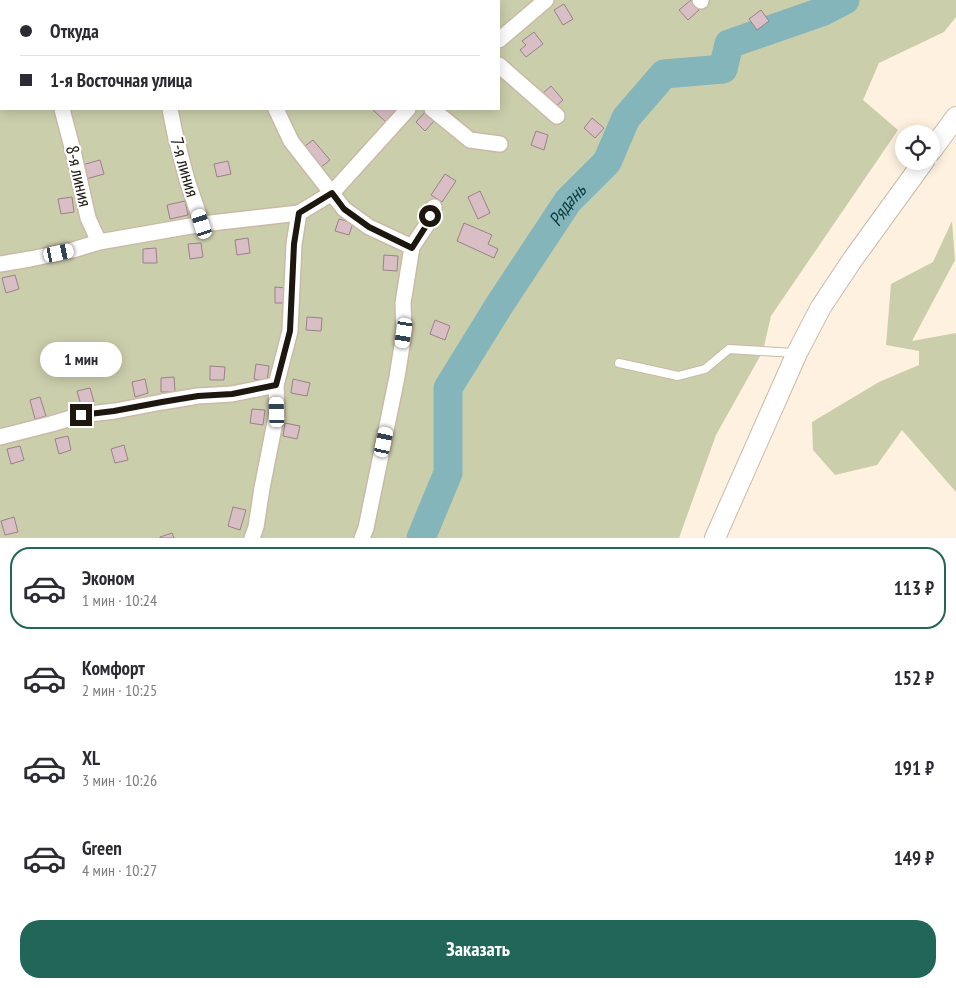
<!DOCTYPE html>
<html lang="ru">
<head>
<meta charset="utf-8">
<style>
	body { margin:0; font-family:"PT Sans Narrow",sans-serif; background:#f7f7f7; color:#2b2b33; height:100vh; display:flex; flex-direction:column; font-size:19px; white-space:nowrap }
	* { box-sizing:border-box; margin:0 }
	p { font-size:16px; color:#7c7c81 }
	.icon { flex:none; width:28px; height:28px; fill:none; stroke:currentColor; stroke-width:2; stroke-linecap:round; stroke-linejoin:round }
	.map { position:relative; height:538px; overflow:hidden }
	.details { display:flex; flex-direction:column; background:#fff; flex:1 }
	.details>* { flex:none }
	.top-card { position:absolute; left:0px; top:0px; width:500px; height:110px; box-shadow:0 2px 12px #0003; display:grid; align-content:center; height:110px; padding:0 20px; background:#fff }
	.fabs { position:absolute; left:895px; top:125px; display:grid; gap:10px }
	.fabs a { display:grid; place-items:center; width:45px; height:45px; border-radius:50%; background:#fff; box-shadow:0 2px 12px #0003; font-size:25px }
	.end { position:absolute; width:22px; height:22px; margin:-11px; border:6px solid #1d1710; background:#fff; box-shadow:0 0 0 2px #fff }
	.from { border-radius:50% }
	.bubble { position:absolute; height:35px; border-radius:18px; background:#fff; box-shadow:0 2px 12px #0003; font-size:16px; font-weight:700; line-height:35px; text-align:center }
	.car { position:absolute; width:15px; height:30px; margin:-15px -8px; border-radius:6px; box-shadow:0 0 4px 1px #0007; background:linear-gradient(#fff 24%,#345 0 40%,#fff 0 76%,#345 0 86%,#fff 0) }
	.top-card b { display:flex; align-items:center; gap:18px; height:48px; font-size:19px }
	.top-card b+b { border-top:1px solid #e1e1e2 }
	.top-card i { width:12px; height:12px; background:#2b2b33 }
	ul { padding:9px 0 0; list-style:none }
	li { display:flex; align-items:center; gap:15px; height:82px; margin:0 10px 8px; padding:0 10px; border:2px solid transparent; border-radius:20px }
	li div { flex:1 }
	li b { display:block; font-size:19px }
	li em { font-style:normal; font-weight:700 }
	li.on { border-color:#216659 }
	li>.icon { width:45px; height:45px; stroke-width:1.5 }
	.primary-button { display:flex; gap:10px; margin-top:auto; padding:10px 20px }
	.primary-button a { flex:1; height:58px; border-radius:20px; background:#216659; color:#fff; font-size:20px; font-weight:700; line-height:58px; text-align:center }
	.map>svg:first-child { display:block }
	.green { fill:#cbceab; fill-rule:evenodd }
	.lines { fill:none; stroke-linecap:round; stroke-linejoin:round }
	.river { stroke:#83b5bb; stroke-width:29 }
	.building { fill:#d9bec5; stroke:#9a8188 }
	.lane-casing { stroke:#cab9a6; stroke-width:10 }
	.street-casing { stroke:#cab9a6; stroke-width:18 }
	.secondary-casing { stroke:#cab9a6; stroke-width:22 }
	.lane { stroke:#fff; stroke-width:8 }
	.street { stroke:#fff; stroke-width:15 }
	.secondary { stroke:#fff; stroke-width:20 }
	.route { stroke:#1d1710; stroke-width:6 }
	.labels { text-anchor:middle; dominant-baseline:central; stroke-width:4.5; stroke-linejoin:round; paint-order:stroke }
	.street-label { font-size:18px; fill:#1d1710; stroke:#fff }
	.water-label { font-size:19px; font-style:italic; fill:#0d3c42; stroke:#fff }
</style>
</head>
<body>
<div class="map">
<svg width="956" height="538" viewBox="0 0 956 538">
	<rect width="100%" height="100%" fill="#fef1e0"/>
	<g class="green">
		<path d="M0 0H956V17L944 32 879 63 863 100 898 130 771 316 763 351 716 435 679 538H0ZM1 1H499V109H1Z"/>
		<path d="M952 221 955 260 912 341 956 333V492L902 430 877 465 835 475 813 450 812 422 879 382 919 365V351L886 345 891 284 933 262Z"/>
	</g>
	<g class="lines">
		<path class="river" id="s1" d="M421 538 448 473V388L498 307 568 201 607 162 626 118 664 74 723 69 729 44 824 11 845 0"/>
	</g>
	<g class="building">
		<path d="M691 0 699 10 688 20 679 10Z"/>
		<path d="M564 4 573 19 563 25 554 10Z"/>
		<path d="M761 10 769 21 757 30 749 19Z"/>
		<path d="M534 32 543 44 526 57 520 50 526 45 522 41Z"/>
		<path d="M551 86 563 100 553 109 541 95Z"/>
		<path d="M372 109H397L400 111 388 124Z"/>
		<path d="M426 111 435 120 425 131 416 122Z"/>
		<path d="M592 118 604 128 595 138 584 128Z"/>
		<path d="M536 131 548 135 544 150 531 145Z"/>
		<path d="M313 140 330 160 320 168 304 147Z"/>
		<path d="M100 160 104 174 86 179 82 165Z"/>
		<path d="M228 161 231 174 217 177 214 164Z"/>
		<path d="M445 174 456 181 442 202 431 195Z"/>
		<path d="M480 191 490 213 478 219 468 197Z"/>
		<path d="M72 197 74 212 61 214 58 199Z"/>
		<path d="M185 201 188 215 170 219 167 205Z"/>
		<path d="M339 219 353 223 349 235 335 231Z"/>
		<path d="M464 223 492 235 488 244 498 249 494 258 457 241Z"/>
		<path d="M248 238 250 253 237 255 235 240Z"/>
		<path d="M201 243 203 257 190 259 188 244Z"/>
		<path d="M156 248 157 263H143V249Z"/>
		<path d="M384 255 398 256 397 271 383 270Z"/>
		<path d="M15 275 19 289 6 293 2 278Z"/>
		<path d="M275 287 286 288 285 303H275Z"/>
		<path d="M307 317 322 318 321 331 306 330Z"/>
		<path d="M435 320 450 326 445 340 430 334Z"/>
		<path d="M256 364 269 366 267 381 254 379Z"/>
		<path d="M210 366 225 367 224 380H210Z"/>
		<path d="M174 377 175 392H161V378Z"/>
		<path d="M145 379 148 393 135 397 132 382Z"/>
		<path d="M293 379 310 383 307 396 291 393Z"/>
		<path d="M90 388 94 402 81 405 77 391Z"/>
		<path d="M40 397 46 416 35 419 30 400Z"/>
		<path d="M252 409 265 410 263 425 250 423Z"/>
		<path d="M285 423 300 426 297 439 283 436Z"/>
		<path d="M68 436 71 450 59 454 55 439Z"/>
		<path d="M124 445 128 460 115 463 111 449Z"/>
		<path d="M20 446 24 460 11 464 7 449Z"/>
		<path d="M233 507 246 510 240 530 228 526Z"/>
		<path d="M14 517 18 532 5 535 1 521Z"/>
		<path d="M172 533 174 538H160V537Z"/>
	</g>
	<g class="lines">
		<defs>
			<path id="lane" d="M619 363 678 376 705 369 729 349 795 353"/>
			<g id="street">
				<path d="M35 0V1"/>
				<path d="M138 0V1"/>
				<path d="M250 0 251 1"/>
				<path d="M357 0V1"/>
				<path d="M700 0 701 1"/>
				<path d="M499 40 546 0"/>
				<path d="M499 65 557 116"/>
				<path d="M62 109 73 151 88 218 99 242"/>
				<path d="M170 109 175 134 187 180 202 224"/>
				<path d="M276 109 291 141 344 209 369 227 412 247"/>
				<path d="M432 109 470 140 500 144"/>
				<path d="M0 264 30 259 73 250 99 242 202 224 299 213 332 193 408 109"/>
				<path d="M0 437 51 424 81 415 115 411 162 402 198 396 232 394 276 385"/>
				<path d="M252 538 256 527 262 488 277 412 276 385 290 331 294 244 299 213"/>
				<path d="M362 538 366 528 397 377 404 333 403 303 412 247 426 226 434 207"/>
			</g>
			<g id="secondary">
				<path d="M931 151 956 117"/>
				<path d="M715 538 797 353 821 307 853 259 924 161"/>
			</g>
		</defs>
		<use href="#lane" class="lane-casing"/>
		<use href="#street" class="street-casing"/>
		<use href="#secondary" class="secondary-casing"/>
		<use href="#lane" class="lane"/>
		<use href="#street" class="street"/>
		<use href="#secondary" class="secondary"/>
	</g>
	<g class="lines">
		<path class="route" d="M81 415 114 411 162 402 198 396 232 394 276 385 290 331 294 244 299 213 332 193 344 209 369 227 412 248 426 226 430 216"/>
	</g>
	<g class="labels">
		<g class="street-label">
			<text transform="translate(185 167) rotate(74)">7-я линия</text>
			<text transform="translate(79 176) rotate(77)">8-я линия</text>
		</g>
		<g class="water-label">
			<text stroke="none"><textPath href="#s1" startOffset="374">Рядань</textPath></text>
		</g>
	</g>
</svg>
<div class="fabs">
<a><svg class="icon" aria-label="locate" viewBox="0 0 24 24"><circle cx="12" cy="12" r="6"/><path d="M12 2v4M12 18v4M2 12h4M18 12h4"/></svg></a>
</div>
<i class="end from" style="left:430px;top:216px"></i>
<i class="end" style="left:81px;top:415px"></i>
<div class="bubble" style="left:40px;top:342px;width:82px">1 мин</div>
<i class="car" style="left:202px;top:224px;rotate:342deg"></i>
<i class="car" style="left:59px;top:253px;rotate:78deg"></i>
<i class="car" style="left:404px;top:333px;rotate:189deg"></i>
<i class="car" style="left:277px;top:412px;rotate:358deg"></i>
<i class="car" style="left:384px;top:442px;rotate:12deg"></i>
<div class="top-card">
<b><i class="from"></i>Откуда</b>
<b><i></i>1-я Восточная улица</b>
</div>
</div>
<section class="details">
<ul>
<li class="on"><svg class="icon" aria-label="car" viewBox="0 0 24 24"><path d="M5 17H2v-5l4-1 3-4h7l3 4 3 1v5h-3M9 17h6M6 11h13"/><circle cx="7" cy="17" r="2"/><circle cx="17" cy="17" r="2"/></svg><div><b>Эконом</b><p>1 мин · 10:24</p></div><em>113 ₽</em></li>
<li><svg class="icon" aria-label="car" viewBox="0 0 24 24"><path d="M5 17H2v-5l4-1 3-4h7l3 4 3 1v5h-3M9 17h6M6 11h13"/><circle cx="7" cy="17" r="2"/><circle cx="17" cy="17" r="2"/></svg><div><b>Комфорт</b><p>2 мин · 10:25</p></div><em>152 ₽</em></li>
<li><svg class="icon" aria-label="car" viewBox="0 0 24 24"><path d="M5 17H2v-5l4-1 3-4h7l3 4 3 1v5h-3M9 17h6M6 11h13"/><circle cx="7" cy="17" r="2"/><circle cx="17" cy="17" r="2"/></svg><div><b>XL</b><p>3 мин · 10:26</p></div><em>191 ₽</em></li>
<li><svg class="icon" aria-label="car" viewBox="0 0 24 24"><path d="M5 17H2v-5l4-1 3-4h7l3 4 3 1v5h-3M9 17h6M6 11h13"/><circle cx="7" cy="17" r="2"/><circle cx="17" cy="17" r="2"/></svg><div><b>Green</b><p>4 мин · 10:27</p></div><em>149 ₽</em></li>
</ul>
<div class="primary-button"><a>Заказать</a></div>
</section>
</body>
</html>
